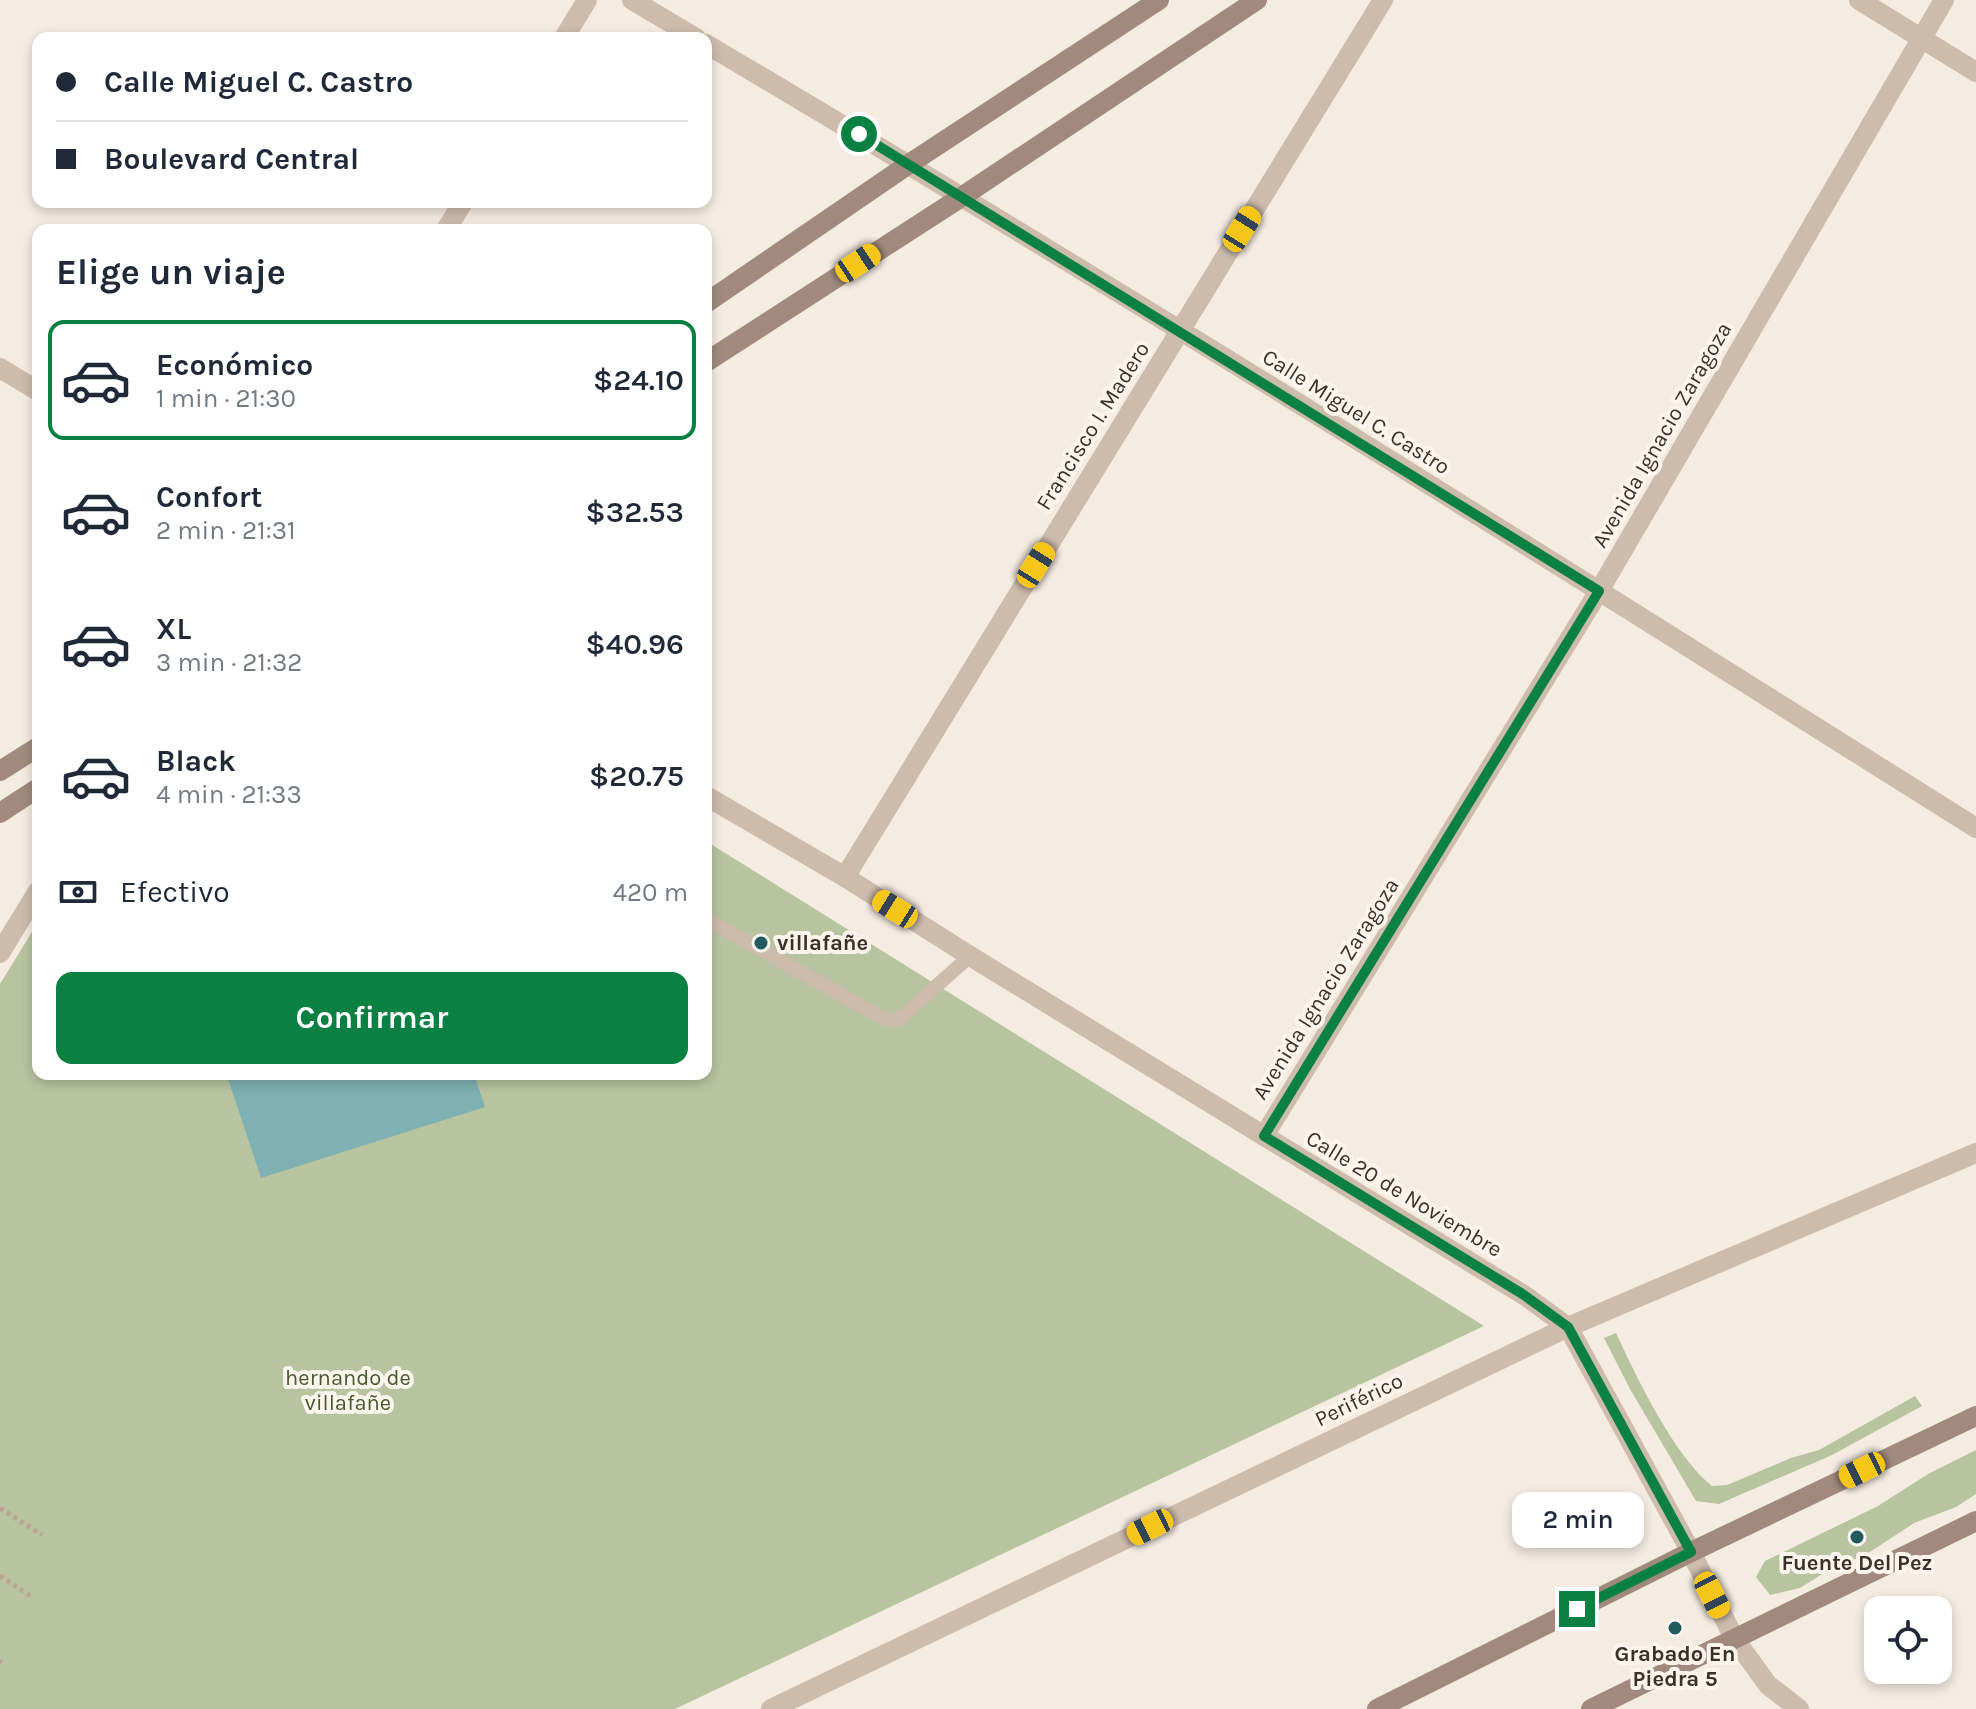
<!DOCTYPE html>
<html lang="es">
<head>
<meta charset="utf-8">
<style>
	body { margin:0; font-family:Karla,sans-serif; background:#f6f6f7; color:#1f2937; height:100vh; display:flex; flex-direction:column; font-size:30px; white-space:nowrap }
	* { box-sizing:border-box; margin:0 }
	p { font-size:26px; color:#747a83 }
	.icon { flex:none; width:44px; height:44px; fill:none; stroke:currentColor; stroke-width:2; stroke-linecap:round; stroke-linejoin:round }
	.map { position:relative; flex:1; overflow:hidden }
	.side { position:absolute; left:32px; top:224px; width:680px; height:856px; display:flex; flex-direction:column; background:#fff; border-radius:16px; box-shadow:0 4px 12px #0003 }
	.side>* { flex:none }
	.banner { position:absolute; left:32px; top:32px; width:680px; height:176px; border-radius:16px; box-shadow:0 4px 12px #0003; display:grid; align-content:center; height:176px; padding:0 24px; background:#fff }
	.tools { position:absolute; left:1864px; top:1596px; display:grid; gap:16px }
	.tools a { display:grid; place-items:center; width:88px; height:88px; border-radius:16px; background:#fff; box-shadow:0 4px 12px #0003; font-size:40px }
	.end { position:absolute; width:36px; height:36px; margin:-18px; border:10px solid #0b8043; background:#fff; box-shadow:0 0 0 4px #fff }
	.from { border-radius:50% }
	.bubble { position:absolute; height:56px; border-radius:16px; background:#fff; box-shadow:0 4px 12px #0003; font-size:26px; font-weight:600; line-height:56px; text-align:center }
	.car { position:absolute; width:24px; height:48px; margin:-24px -12px; border-radius:10px; box-shadow:0 0 6px 2px #0007; background:linear-gradient(#f5c518 24%,#345 0 40%,#f5c518 0 76%,#345 0 86%,#f5c518 0) }
	.banner b { display:flex; align-items:center; gap:28px; height:76px; font-size:30px }
	.banner b+b { border-top:2px solid #e0e1e3 }
	.banner i { width:20px; height:20px; background:#1f2937 }
	ul { padding:0; list-style:none }
	li { display:flex; align-items:center; gap:24px; height:120px; margin:0 16px 12px; padding:0 8px; border:4px solid transparent; border-radius:16px }
	li div { flex:1 }
	li b { display:block; font-size:30px }
	li em { font-style:normal; font-weight:600 }
	li.active { border-color:#0b8043 }
	li>.icon { width:72px; height:72px; stroke-width:1.5 }
	h2 { padding:0 24px; font-size:36px; line-height:96px }
	.pay { display:flex; align-items:center; gap:20px; height:88px; padding:0 24px; font-size:30px }
	.pay p { margin-inline-start:auto }
	.button { display:flex; gap:16px; margin-top:auto; padding:16px 24px }
	.button a { flex:1; height:92px; border-radius:16px; background:#0b8043; color:#fff; font-size:32px; font-weight:600; line-height:92px; text-align:center }
	.map>svg:first-child { display:block }
	.green { fill:#b8c4a0 }
	.water { fill:#7fb0b2 }
	.lines { fill:none; stroke-linecap:round; stroke-linejoin:round }
	.path { stroke:#b9a596; stroke-width:5; stroke-dasharray:4 4; stroke-linecap:butt }
	.lane { stroke:#cdbbac; stroke-width:14 }
	.street { stroke:#cdbbac; stroke-width:20 }
	.secondary { stroke:#a18a7d; stroke-width:20 }
	.route { stroke:#0b8043; stroke-width:10 }
	.poi-dot { fill:#1f5a5e; stroke:#fbf5ee; stroke-width:3 }
	.labels { text-anchor:middle; dominant-baseline:central; stroke-width:8; stroke-linejoin:round; paint-order:stroke }
	.street-label { font-size:22px; fill:#3b302b; stroke:#fbf5ee }
	.poi-label { font-size:22px; font-weight:bold; fill:#3b302b; stroke:#fbf5ee }
	.park-label { font-size:22px; fill:#4a5a2e; stroke:#fbf5ee }
</style>
</head>
<body>
<div class="map">
<svg width="1976" height="1709" viewBox="0 0 1976 1709">
	<rect width="100%" height="100%" fill="#f4ebe1"/>
	<g class="green">
		<path d="M706 841 1484 1326 675 1709H0V984L38 922V1074H706Z"/>
		<path d="M1616 1333C1637 1378 1674 1456 1712 1486L1727 1485 1791 1458 1819 1450 1915 1396 1922 1406 1832 1455 1719 1504 1696 1501 1630 1389 1604 1338Z"/>
		<path d="M1976 1450V1494L1956 1507 1914 1523 1867 1554 1824 1573 1800 1588 1770 1595 1756 1577 1765 1561 1878 1506 1928 1474Z"/>
	</g>
	<path class="water" d="M233 1074H474L485 1107 261 1178 227 1076Z"/>
	<g class="lines">
		<g class="path">
			<path d="M0 1508 42 1535"/>
			<path d="M0 1576 32 1597"/>
			<path d="M0 1661 2 1662"/>
		</g>
		<path class="lane" d="M706 919 886 1020H896L904 1015 970 956"/>
		<g class="street">
			<path d="M632 0 696 38"/>
			<path d="M1859 0 1976 72"/>
			<path d="M564 38 587 0"/>
			<path d="M706 44C1134 297 1555 563 1976 828"/>
			<path d="M446 230 463 202"/>
			<path d="M0 368 38 391"/>
			<path d="M706 796 845 877 970 956 1524 1295 1568 1327 1691 1552 1734 1638 1768 1685 1799 1709"/>
			<path d="M845 877 1383 0"/>
			<path d="M0 953 38 891"/>
			<path d="M1264 1136 1599 591 1944 0"/>
			<path d="M771 1709 1568 1327 1976 1153"/>
		</g>
		<g class="secondary">
			<path d="M706 303 909 164 1159 0"/>
			<path d="M706 362 960 198 1257 0"/>
			<path d="M0 771 38 747"/>
			<path d="M0 813 38 788"/>
			<path d="M1377 1709 1691 1552 1976 1416"/>
			<path d="M1591 1709 1976 1521"/>
		</g>
	</g>
	<g class="lines">
		<path class="route" d="M859 134 1599 591 1264 1136 1524 1295 1568 1327 1691 1552 1577 1609"/>
	</g>
	<g class="poi-dot">
		<circle cx="761" cy="943" r="8"/>
		<circle cx="1857" cy="1537" r="8"/>
		<circle cx="1675" cy="1628" r="8"/>
	</g>
	<g class="labels">
		<g class="street-label">
			<text transform="translate(1356 412) rotate(32)">Calle Miguel C. Castro</text>
			<text transform="translate(1093 426) rotate(-58)">Francisco I. Madero</text>
			<text transform="translate(1662 435) rotate(-60)">Avenida Ignacio Zaragoza</text>
			<text transform="translate(1326 989) rotate(-58)">Avenida Ignacio Zaragoza</text>
			<text transform="translate(1404 1194) rotate(31)">Calle 20 de Noviembre</text>
			<text transform="translate(1359 1400) rotate(-26)">Periférico</text>
		</g>
		<g class="poi-label">
			<text x="777" y="943" text-anchor="start">villafañe</text>
			<text x="1857" y="1563">Fuente Del Pez</text>
			<text x="1675" y="1654">Grabado En<tspan x="1675" dy="25">Piedra 5</tspan></text>
		</g>
		<g class="park-label">
			<text x="348" y="1378">hernando de<tspan x="348" dy="25">villafañe</tspan></text>
		</g>
	</g>
</svg>
<div class="tools">
<a><svg class="icon" aria-label="locate" viewBox="0 0 24 24"><circle cx="12" cy="12" r="6"/><path d="M12 2v4M12 18v4M2 12h4M18 12h4"/></svg></a>
</div>
<i class="end from" style="left:859px;top:134px"></i>
<i class="end" style="left:1577px;top:1609px"></i>
<div class="bubble" style="left:1512px;top:1492px;width:132px">2 min</div>
<i class="car" style="left:1242px;top:229px;rotate:32deg"></i>
<i class="car" style="left:858px;top:263px;rotate:57deg"></i>
<i class="car" style="left:1036px;top:565px;rotate:32deg"></i>
<i class="car" style="left:895px;top:909px;rotate:302deg"></i>
<i class="car" style="left:1862px;top:1470px;rotate:244deg"></i>
<i class="car" style="left:1150px;top:1527px;rotate:244deg"></i>
<i class="car" style="left:1712px;top:1595px;rotate:153deg"></i>
<div class="banner">
<b><i class="from"></i>Calle Miguel C. Castro</b>
<b><i></i>Boulevard Central</b>
</div>
<section class="side">
<h2>Elige un viaje</h2>
<ul>
<li class="active"><svg class="icon" aria-label="car" viewBox="0 0 24 24"><path d="M5 17H2v-5l4-1 3-4h7l3 4 3 1v5h-3M9 17h6M6 11h13"/><circle cx="7" cy="17" r="2"/><circle cx="17" cy="17" r="2"/></svg><div><b>Económico</b><p>1 min · 21:30</p></div><em>$24.10</em></li>
<li><svg class="icon" aria-label="car" viewBox="0 0 24 24"><path d="M5 17H2v-5l4-1 3-4h7l3 4 3 1v5h-3M9 17h6M6 11h13"/><circle cx="7" cy="17" r="2"/><circle cx="17" cy="17" r="2"/></svg><div><b>Confort</b><p>2 min · 21:31</p></div><em>$32.53</em></li>
<li><svg class="icon" aria-label="car" viewBox="0 0 24 24"><path d="M5 17H2v-5l4-1 3-4h7l3 4 3 1v5h-3M9 17h6M6 11h13"/><circle cx="7" cy="17" r="2"/><circle cx="17" cy="17" r="2"/></svg><div><b>XL</b><p>3 min · 21:32</p></div><em>$40.96</em></li>
<li><svg class="icon" aria-label="car" viewBox="0 0 24 24"><path d="M5 17H2v-5l4-1 3-4h7l3 4 3 1v5h-3M9 17h6M6 11h13"/><circle cx="7" cy="17" r="2"/><circle cx="17" cy="17" r="2"/></svg><div><b>Black</b><p>4 min · 21:33</p></div><em>$20.75</em></li>
</ul>
<div class="pay"><svg class="icon" aria-label="cash" viewBox="0 0 24 24"><path d="M3 7h18v10H3z"/><circle cx="12" cy="12" r="2"/></svg>Efectivo<p>420 m</p></div>
<div class="button"><a>Confirmar</a></div>
</section>
</div>
</body>
</html>
